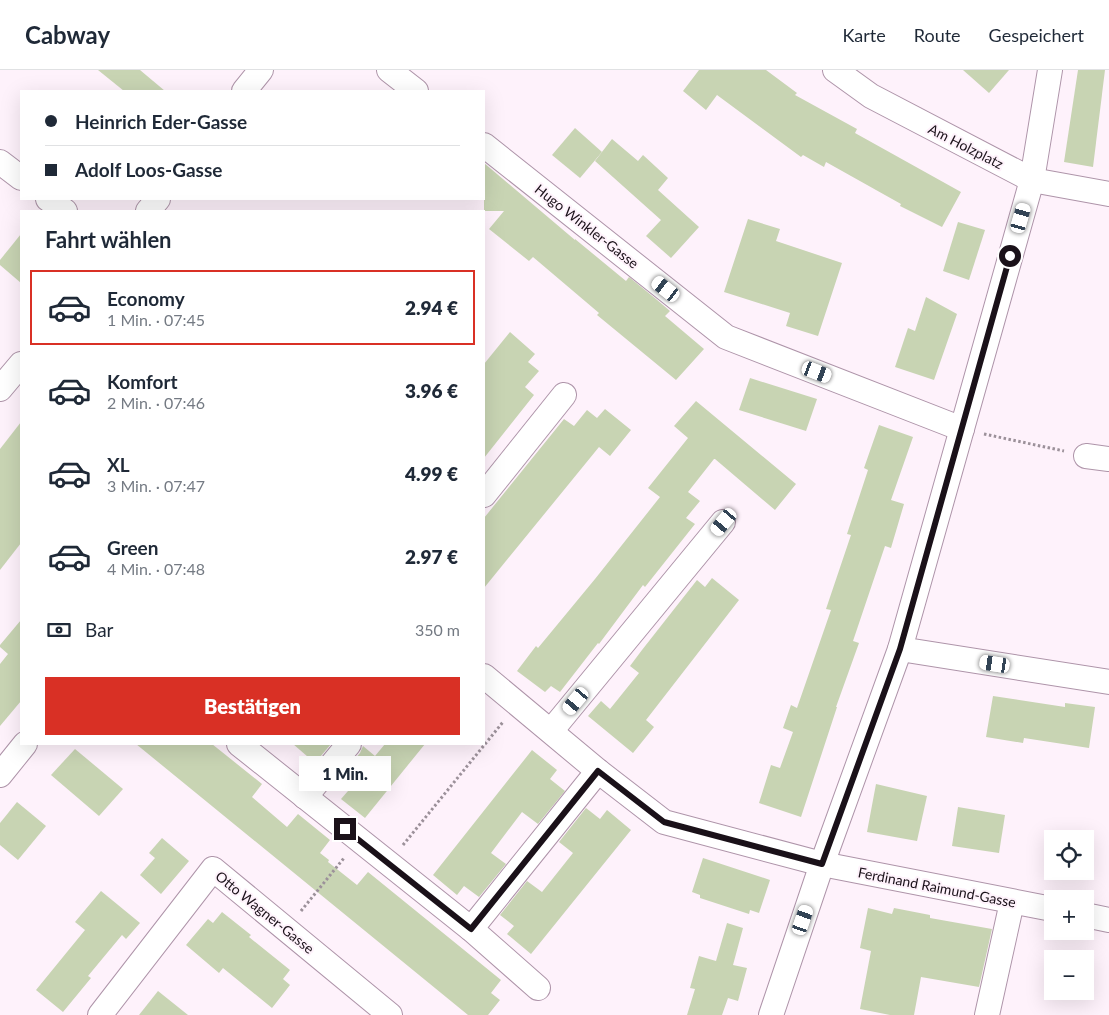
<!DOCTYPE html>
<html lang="de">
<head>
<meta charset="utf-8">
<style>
	body { margin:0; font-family:Lato,sans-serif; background:#f2f2f3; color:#1f2937; height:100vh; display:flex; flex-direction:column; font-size:19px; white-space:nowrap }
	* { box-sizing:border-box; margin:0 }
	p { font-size:16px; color:#747a83 }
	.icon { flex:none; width:28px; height:28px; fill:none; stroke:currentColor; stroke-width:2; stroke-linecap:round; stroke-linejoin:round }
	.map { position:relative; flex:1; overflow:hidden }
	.sheet { position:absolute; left:20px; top:140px; width:465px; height:535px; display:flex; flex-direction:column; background:#fff; border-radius:0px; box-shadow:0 5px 20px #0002 }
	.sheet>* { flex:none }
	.banner { position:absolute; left:20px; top:20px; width:465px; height:110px; border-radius:0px; box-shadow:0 5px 20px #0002; display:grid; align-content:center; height:110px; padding:0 25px; background:#fff }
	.fabs { position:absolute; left:1044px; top:760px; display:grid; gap:10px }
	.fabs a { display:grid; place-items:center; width:50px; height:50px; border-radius:0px; background:#fff; box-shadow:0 5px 20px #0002; font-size:25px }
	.end { position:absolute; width:22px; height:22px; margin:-11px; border:6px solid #1a1119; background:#fff; box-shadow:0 0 0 2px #fff }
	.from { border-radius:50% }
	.bubble { position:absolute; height:35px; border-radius:0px; background:#fff; box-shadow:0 5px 20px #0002; font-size:16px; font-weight:800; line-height:35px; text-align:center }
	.car { position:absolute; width:15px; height:30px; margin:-15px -8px; border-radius:6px; box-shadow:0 0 4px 1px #0007; background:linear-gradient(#fff 24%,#345 0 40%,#fff 0 76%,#345 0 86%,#fff 0) }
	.banner b { display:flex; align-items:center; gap:18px; height:48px; font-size:19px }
	.banner b+b { border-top:1px solid #e0e1e3 }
	.banner i { width:12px; height:12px; background:#1f2937 }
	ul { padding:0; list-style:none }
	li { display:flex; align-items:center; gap:15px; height:75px; margin:0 10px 8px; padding:0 15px; border:2px solid transparent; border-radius:0px }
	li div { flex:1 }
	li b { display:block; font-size:19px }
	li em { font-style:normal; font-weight:800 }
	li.current { border-color:#d93025 }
	li>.icon { width:45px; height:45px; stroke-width:1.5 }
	h2 { padding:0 25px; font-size:22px; line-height:60px }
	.pay { display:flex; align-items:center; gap:12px; height:55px; padding:0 25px; font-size:19px }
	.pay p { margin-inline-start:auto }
	.button { display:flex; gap:10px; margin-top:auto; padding:10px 25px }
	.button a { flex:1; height:58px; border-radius:0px; background:#d93025; color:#fff; font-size:20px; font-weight:800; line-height:58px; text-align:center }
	header { display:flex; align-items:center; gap:30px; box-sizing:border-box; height:70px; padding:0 25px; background:#fff; border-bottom:1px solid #e0e1e3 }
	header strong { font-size:24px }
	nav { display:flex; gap:28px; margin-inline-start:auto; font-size:18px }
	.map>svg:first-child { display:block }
	.building { fill:#c8d4b3 }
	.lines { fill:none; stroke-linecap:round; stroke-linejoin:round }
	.minor-casing { stroke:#ae94a9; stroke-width:26 }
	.path { stroke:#9c919a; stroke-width:3; stroke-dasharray:2.5 2.5; stroke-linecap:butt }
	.minor { stroke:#fff; stroke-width:24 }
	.route { stroke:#1a1119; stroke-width:6 }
	.labels { text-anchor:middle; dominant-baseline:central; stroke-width:4; stroke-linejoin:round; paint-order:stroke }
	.street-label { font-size:14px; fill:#1a1119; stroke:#fef2fb }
</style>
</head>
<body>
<header>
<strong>Cabway</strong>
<nav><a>Karte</a><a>Route</a><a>Gespeichert</a></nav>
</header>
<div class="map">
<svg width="1109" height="945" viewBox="0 0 1109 945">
	<rect width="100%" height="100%" fill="#fef2fb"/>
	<g class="building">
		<path d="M98 0H140L165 21H124Z"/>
		<path d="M699 0H766L797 23 795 25 857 59 855 63 961 122 942 157 900 136 901 134 826 92 824 97 803 85 801 87 717 25 706 40 683 21Z"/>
		<path d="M963 0H1009L989 23Z"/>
		<path d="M1078 0H1105L1093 97 1064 92Z"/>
		<path d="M575 58 602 82 580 108 552 85Z"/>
		<path d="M612 69 638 91 643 85 668 108 658 120 699 157 671 188 646 166 661 150 595 91Z"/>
		<path d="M484 93 575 170V169L626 211 629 207 656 229 670 241 665 246 704 279 676 310 597 245 599 243 533 187 529 191 489 159 504 141H484Z"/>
		<path d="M748 149 780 159 776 171 842 193 818 266 786 256 790 243 724 222Z"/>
		<path d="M958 152 985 160 969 210 943 201Z"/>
		<path d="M21 164V213L0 195V190Z"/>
		<path d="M926 227 957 244 934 310 895 297 908 258 915 261Z"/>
		<path d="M510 262 535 284 528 292 539 301 525 317 534 325 484 388V294Z"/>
		<path d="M750 308 817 329 806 361 739 340Z"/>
		<path d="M696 331 796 414 775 440 715 389H714L688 422 700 431 686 448 695 454 645 517 643 515 599 574 598 573 560 622 551 616 545 622 517 601 536 576 538 578 595 509 660 427 648 418 688 368 674 356Z"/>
		<path d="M605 339 631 360 610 386 599 377 484 518V448L564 349 574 356 587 340 597 348Z"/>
		<path d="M21 352V473L0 500V379Z"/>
		<path d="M879 355 913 367 891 430 904 434 891 478 885 476 853 571 859 573 836 637H837L801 747 759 733 771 695 780 698 793 662 783 658 791 635 797 638 831 540 826 539 851 465 847 464 868 400 864 398Z"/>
		<path d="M712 508 739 530 646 650 654 657 633 683 588 646 601 631 610 639 639 603 630 596 642 580 697 510 705 517Z"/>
		<path d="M21 550V631L0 656V594L8 584 0 577V575Z"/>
		<path d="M993 626 1065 637V633L1095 637 1089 678 1024 668 1023 673 986 667Z"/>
		<path d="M136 674H212L262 714 252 727 287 757 298 744 330 770 320 783 329 790 328 792 357 815 368 802 501 910 491 923 500 930 488 945H468Z"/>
		<path d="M293 674H331L315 693Z"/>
		<path d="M385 674H425L365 748 341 729 348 721 336 711 360 683 363 676 375 686Z"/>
		<path d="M75 679 123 719 99 746 51 705Z"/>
		<path d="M532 680 557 700 550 709 565 721 538 754 522 742 491 783 506 794 479 827 464 816 457 825 433 805Z"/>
		<path d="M876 714 927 726 917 771 867 762Z"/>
		<path d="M17 732 46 756 18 790 0 775V753Z"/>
		<path d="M958 737 1005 745 999 783 952 776Z"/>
		<path d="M586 738 600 749 607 740 631 760 531 884 507 864 514 856 500 845 527 811 542 822 573 783 559 772Z"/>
		<path d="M162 768 189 791 161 824 140 805 155 788 149 783Z"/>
		<path d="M703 788 770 810 759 843 750 840 749 844 700 828V825L692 822Z"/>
		<path d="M101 821 140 853 126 869 122 865 88 906 91 908 63 942 36 920 85 860 75 852Z"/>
		<path d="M868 838 892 844 894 838 930 845V848L992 859 979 917 921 907 914 945H890L860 939 871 881 860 878Z"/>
		<path d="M222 842 251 865 249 867 290 900 283 909 290 915 272 938 223 898 219 903 186 875 208 849 213 853Z"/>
		<path d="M727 853 743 858 733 895 747 898 738 931 728 928 722 945H687L695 919 690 918 699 886 716 891Z"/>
		<path d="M158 921 188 945H139Z"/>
	</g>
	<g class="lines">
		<defs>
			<g id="minor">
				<path d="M389 0 416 21"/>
				<path d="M835 0 871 26 1032 110 1109 124"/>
				<path d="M244 21 261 0"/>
				<path d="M484 75 726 267 962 359"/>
				<path d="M0 92 21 108"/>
				<path d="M48 129 65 141"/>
				<path d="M148 141 158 129"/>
				<path d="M0 319 21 294"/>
				<path d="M1086 386 1109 389"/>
				<path d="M484 425 564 325"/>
				<path d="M900 579 1109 612"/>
				<path d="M484 606 598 701 664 752 822 794 1052 839"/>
				<path d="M551 661 723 452"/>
				<path d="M239 674 471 859 538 918"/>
				<path d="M0 705 25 674"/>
				<path d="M305 727 349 674"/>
				<path d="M1085 845 1109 850"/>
				<path d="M471 859 598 701"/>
				<path d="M100 945 213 799 390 945"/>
				<path d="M771 945 822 794 900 579 1032 110 1050 0"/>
				<path d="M987 945 1012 832"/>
			</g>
		</defs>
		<use href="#minor" class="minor-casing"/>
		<g class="path">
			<path d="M984 364 1064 381"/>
			<path d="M403 775 503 652"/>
			<path d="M301 841 344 788"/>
		</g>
		<use href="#minor" class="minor"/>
	</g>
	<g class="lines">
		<path class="route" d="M345 759 471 859 598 701 664 752 822 794 900 579 1010 186"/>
	</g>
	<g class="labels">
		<g class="street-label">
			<text transform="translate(966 76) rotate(27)">Am Holzplatz</text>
			<text transform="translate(587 156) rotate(38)">Hugo Winkler-Gasse</text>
			<text transform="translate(937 817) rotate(11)">Ferdinand Raimund-Gasse</text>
			<text transform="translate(265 842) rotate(39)">Otto Wagner-Gasse</text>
		</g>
	</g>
</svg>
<div class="fabs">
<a><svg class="icon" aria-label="locate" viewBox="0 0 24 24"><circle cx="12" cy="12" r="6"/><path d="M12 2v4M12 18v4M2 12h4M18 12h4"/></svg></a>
<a>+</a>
<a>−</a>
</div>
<i class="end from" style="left:1010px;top:186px"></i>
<i class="end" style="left:345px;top:759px"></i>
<div class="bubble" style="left:299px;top:686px;width:92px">1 Min.</div>
<i class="car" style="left:1021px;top:148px;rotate:16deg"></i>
<i class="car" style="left:666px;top:219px;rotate:308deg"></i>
<i class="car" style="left:817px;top:302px;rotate:111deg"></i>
<i class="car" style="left:724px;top:452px;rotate:220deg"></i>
<i class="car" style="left:995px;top:594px;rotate:279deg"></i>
<i class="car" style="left:576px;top:631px;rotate:220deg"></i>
<i class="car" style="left:803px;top:850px;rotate:19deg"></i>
<div class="banner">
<b><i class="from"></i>Heinrich Eder-Gasse</b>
<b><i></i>Adolf Loos-Gasse</b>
</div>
<section class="sheet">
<h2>Fahrt wählen</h2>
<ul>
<li class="current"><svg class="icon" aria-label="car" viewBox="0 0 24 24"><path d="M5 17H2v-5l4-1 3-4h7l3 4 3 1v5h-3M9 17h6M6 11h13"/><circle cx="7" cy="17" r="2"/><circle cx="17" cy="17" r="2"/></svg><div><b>Economy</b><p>1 Min. · 07:45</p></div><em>2.94 €</em></li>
<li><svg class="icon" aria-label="car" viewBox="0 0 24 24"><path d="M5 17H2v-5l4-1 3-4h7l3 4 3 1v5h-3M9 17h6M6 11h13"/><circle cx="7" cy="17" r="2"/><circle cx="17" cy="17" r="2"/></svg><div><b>Komfort</b><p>2 Min. · 07:46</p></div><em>3.96 €</em></li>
<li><svg class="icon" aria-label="car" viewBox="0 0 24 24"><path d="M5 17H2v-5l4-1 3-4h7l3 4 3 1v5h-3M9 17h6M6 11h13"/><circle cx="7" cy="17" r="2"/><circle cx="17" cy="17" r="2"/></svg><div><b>XL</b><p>3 Min. · 07:47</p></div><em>4.99 €</em></li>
<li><svg class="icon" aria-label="car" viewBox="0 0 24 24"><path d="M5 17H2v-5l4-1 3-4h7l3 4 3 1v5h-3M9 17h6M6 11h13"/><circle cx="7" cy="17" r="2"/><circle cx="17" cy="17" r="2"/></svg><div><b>Green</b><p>4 Min. · 07:48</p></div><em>2.97 €</em></li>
</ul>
<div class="pay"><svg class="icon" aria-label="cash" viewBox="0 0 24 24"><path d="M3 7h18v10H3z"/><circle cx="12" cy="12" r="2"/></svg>Bar<p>350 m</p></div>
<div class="button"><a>Bestätigen</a></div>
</section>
</div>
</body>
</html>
